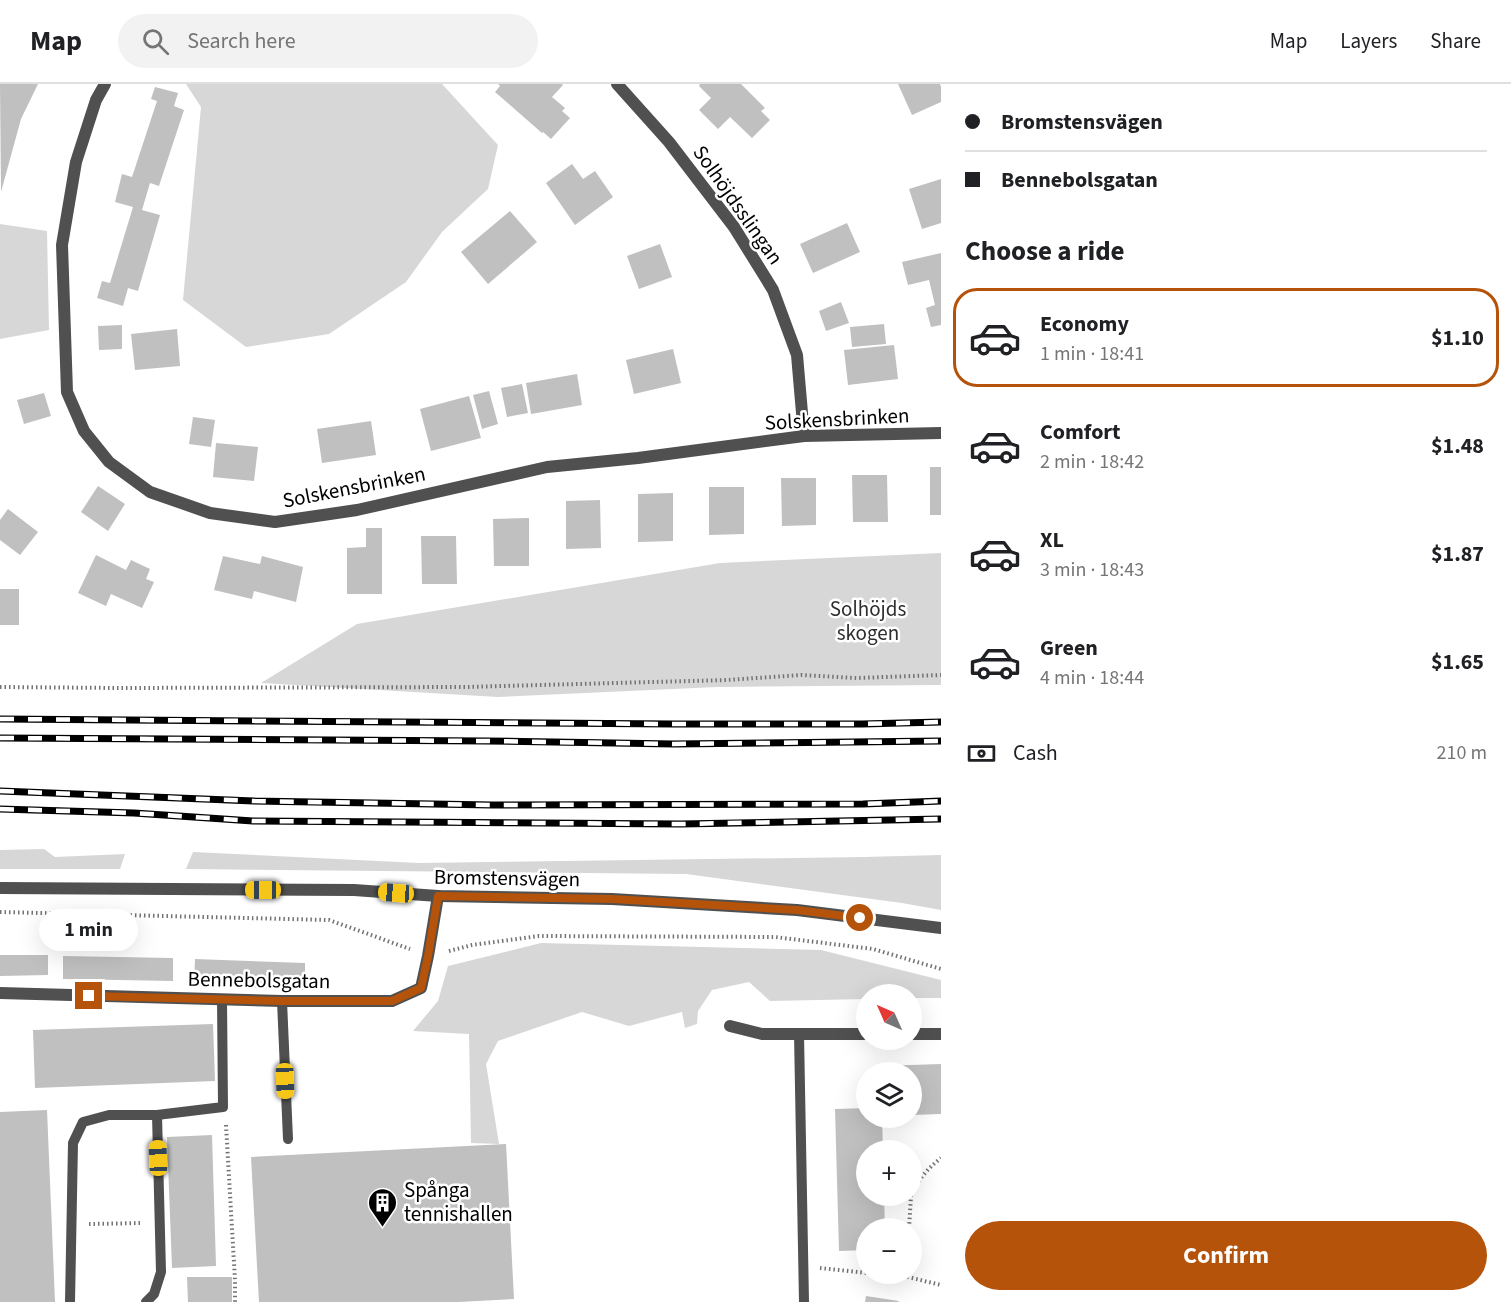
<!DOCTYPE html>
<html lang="en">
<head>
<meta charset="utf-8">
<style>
	body { margin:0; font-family:"Source Sans 3",sans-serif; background:#f2f2f2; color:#202124; height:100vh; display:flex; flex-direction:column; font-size:22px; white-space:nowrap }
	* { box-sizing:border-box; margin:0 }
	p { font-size:20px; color:#757577 }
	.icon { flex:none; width:33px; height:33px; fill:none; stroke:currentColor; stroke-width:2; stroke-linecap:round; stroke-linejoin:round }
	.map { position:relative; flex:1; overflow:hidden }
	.panel { display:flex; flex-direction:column; background:#fff; width:570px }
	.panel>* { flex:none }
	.hud { display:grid; align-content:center; height:132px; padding:0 24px; background:#fff }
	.needle { width:39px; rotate:315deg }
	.buttons { position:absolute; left:856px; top:900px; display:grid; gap:12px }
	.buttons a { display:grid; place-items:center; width:66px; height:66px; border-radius:50%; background:#fff; box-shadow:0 6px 24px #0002; font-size:30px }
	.end { position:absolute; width:27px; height:27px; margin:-14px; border:8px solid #b45309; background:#fff; box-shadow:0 0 0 3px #fff }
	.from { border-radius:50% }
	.bubble { position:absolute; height:42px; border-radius:21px; background:#fff; box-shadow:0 6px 24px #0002; font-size:20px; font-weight:700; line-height:42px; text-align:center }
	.car { position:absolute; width:18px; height:36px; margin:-18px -9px; border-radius:8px; box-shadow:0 0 4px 2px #0007; background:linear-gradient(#f5c518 24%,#345 0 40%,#f5c518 0 76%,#345 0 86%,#f5c518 0) }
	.hud b { display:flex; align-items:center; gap:21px; height:57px; font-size:22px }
	.hud b+b { border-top:2px solid #e0e0e0 }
	.hud i { width:15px; height:15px; background:#202124 }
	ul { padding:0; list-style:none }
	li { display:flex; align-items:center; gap:18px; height:99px; margin:0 12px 9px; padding:0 12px; border:3px solid transparent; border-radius:24px }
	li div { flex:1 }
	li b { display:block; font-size:22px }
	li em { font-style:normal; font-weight:700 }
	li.selected { border-color:#b45309 }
	li>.icon { width:54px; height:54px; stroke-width:1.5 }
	h2 { padding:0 24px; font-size:27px; line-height:72px }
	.pay { display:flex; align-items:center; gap:15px; height:66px; padding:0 24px; font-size:22px }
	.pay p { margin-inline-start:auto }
	.button { display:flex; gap:12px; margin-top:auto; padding:12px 24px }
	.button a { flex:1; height:69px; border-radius:36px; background:#b45309; color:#fff; font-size:24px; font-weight:700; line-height:69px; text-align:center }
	header { display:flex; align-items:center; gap:36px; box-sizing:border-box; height:84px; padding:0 30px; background:#fff; border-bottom:2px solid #e0e0e0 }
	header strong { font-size:28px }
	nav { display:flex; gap:33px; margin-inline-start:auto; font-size:21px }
	.search { width:420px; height:54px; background:#f2f2f2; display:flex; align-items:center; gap:15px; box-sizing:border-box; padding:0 21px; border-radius:33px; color:#757577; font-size:22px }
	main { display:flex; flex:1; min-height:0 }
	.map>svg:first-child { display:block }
	.green { fill:#d7d7d7 }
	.building { fill:#c0c0c0 }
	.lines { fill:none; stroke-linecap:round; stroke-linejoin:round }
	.path { stroke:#727272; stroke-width:4; stroke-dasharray:1.5 3; stroke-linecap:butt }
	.service { stroke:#505050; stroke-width:10 }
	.minor { stroke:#505050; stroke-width:12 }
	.tertiary { stroke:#505050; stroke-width:12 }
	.rail-casing { stroke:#000; stroke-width:7 }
	.rail { stroke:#fff; stroke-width:4.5; stroke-dasharray:14; stroke-linecap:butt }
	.route { stroke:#b45309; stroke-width:8 }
	.labels { text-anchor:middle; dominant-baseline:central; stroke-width:5; stroke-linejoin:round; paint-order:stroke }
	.street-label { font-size:21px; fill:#000; stroke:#fff }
	.park-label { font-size:21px; fill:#2e2e2e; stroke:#fff }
	.poi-label { font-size:21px; fill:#000; stroke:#fff; text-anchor:start }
</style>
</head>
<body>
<header>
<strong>Map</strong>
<div class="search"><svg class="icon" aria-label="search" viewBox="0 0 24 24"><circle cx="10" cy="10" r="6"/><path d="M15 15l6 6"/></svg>Search here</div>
<nav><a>Map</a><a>Layers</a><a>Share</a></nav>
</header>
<main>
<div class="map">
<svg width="941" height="1218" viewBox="0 0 941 1218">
	<rect width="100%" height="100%" fill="#fff"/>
	<g class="green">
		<path d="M186 0H442L498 61 488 105 442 148 406 198 329 250 246 263 183 216 201 23Z"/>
		<path d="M0 140 47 147 49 246 0 255Z"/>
		<path d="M941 469V601L717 603 498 613 261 599 357 540 720 479Z"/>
		<path d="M44 765 55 773 125 770 120 785H0V766Z"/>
		<path d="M193 768 419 779 864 773 941 771V826L902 819 686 790 186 785Z"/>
		<path d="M541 859 821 866 941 896V914H912V910H867V915L770 917 749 898 712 906 698 927 697 940 685 944 682 928 629 942 582 928 498 957 486 980 499 1060 471 1059 469 950 413 947 438 917 448 882Z"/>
	</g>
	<g class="building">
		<path d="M0 0H38L21 35 1 108Z"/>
		<path d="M498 0H562L563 1 552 13 565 24 562 27 570 34 551 55 543 48 542 49 495 8 500 2Z"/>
		<path d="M700 0H741L765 24 761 27 770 36 752 54 730 33 718 45 699 26 711 14 699 2Z"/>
		<path d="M898 0H940L941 3V18L912 31Z"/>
		<path d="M155 3 178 9 174 22 184 26 159 102 150 99 142 126 160 131 138 207 128 204 123 222 97 214 102 197 110 199 133 123 115 118 122 90 132 93 157 17 151 15Z"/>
		<path d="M572 80 583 95 595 87 613 113 575 141 546 99Z"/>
		<path d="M941 95V139L922 145 909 105Z"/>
		<path d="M510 127 537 158 488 200 461 168Z"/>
		<path d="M847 139 860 168 813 189 800 160Z"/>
		<path d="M660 160 672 193 639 205 627 172Z"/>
		<path d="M941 169V241L931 243 926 224 935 221 929 196 908 201 902 178Z"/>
		<path d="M841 218 849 239 826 247 819 227Z"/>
		<path d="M884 240 886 260 852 263 850 243Z"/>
		<path d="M122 241V265L99 266 98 242Z"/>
		<path d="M177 245 180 282 135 286 131 250Z"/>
		<path d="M894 261 898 295 848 301 844 266Z"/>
		<path d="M673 265 681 299 634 310 626 276Z"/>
		<path d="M577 290 582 321 531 330 526 299Z"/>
		<path d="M522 300 528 329 507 333 501 304Z"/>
		<path d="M489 307 498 340 482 345 473 311Z"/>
		<path d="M44 309 51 332 24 340 17 316Z"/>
		<path d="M469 312 481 354 431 367 420 325Z"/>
		<path d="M193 333 215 336 211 363 189 360Z"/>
		<path d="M371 337 376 371 322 379 317 345Z"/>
		<path d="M216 359 258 363 254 397 213 393Z"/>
		<rect x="930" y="383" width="11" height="48"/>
		<path d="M852 391H887L888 438H853Z"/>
		<path d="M781 394H816V441L782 442Z"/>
		<path d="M98 402 125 420 108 447 81 428Z"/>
		<path d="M709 403H744V450L709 451Z"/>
		<path d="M673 409V457L638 458V410Z"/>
		<path d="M600 416 601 464 566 465V417Z"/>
		<path d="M8 425 38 448 20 471 0 456V436Z"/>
		<path d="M529 434V482H494L493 435Z"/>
		<path d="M366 444H382V510H347V464L366 463Z"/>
		<path d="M421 452H456L457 500H422Z"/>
		<path d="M96 471 126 486 131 476 150 485 146 495 154 498 142 524 111 510 106 522 78 509Z"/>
		<path d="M223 472 260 480 262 472 303 483 296 518 254 507 252 515 214 506Z"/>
		<rect x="0" y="505" width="19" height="36"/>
		<path d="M0 871H48V891L0 892Z"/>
		<path d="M63 872 173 874V897L63 895Z"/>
		<path d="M195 875 305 879V906L194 901Z"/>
		<path d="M213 940 215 997 35 1004 33 946Z"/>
		<path d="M941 980V1030L912 1031V988H880V982Z"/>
		<path d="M867 1024V1034H882L883 1066H867V1112H884L885 1144H867V1166L839 1167 835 1025Z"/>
		<path d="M47 1026 55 1218H0V1028Z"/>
		<path d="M212 1051 216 1182 172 1184 167 1053Z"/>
		<path d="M506 1060 514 1215 459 1218H259L251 1073Z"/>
		<path d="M187 1193H232V1218H188Z"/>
		<path d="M866 1212 899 1217 898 1218H865Z"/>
	</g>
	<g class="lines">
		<g class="path">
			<path d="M0 603 116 604 466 603 727 596 801 591 857 594 941 591"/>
			<path d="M0 828 329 836 410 865"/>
			<path d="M449 867 472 861 539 852 775 853 873 865 941 885"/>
			<path d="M226 1041 235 1196V1218"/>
			<path d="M912 1109C919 1095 928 1084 941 1074"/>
			<path d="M89 1140 142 1139"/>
			<path d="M909 1144 911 1112"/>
			<path d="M820 1184 867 1189"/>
			<path d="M876 1190 908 1193 941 1201"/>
		</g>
		<g class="service">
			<path d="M282 917 288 1055"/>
			<path d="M799 950 804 1218"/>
			<path d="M70 1218 73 1059 83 1038 109 1031H157L223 1023 222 915"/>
			<path d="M146 1218 154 1210 161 1188 157 1031"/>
		</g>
		<g class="minor">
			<path d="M105 0 96 16 76 78 62 161 67 308 84 347 109 378 150 408 210 429 275 438 357 426 547 383 638 374 804 352 941 349"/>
			<path d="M617 0 669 58 734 143 773 206 797 271 804 352"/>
			<path d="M0 909 282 917H392L421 904 428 872 438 812"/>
			<path d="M730 942 762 950H867"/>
			<path d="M912 950H941"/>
		</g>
		<path class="tertiary" d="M0 804 354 806 438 812 612 815 797 826 941 844"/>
		<defs>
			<g id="rail">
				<path d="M0 635 674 640H862L941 638"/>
				<path d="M0 654 487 657 674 660 941 657"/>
				<path d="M0 707 254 717 492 721 863 720 941 717"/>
				<path d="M0 725 134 729 253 737 681 740 941 735"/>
			</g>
		</defs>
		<use href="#rail" class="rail-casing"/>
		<use href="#rail" class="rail"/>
	</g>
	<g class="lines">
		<path class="route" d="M89 912 282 917H392L421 904 428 872 438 812 612 815 797 826 860 834"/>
	</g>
	<defs>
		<symbol id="building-pin" viewBox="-11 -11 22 30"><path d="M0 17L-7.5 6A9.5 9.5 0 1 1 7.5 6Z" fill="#000" stroke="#fff"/><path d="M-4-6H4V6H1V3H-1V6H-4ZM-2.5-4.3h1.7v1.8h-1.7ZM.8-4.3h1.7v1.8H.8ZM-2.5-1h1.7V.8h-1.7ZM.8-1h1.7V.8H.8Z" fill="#fff"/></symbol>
	</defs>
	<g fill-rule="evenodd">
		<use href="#building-pin" x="366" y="1102" width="33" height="45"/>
	</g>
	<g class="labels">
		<g class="street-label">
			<text transform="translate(738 121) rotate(55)">Solhöjdsslingan</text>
			<text transform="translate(837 335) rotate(-3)">Solskensbrinken</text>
			<text transform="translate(354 403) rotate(-11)">Solskensbrinken</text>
			<text transform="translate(507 794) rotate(1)">Bromstensvägen</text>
			<text transform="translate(259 896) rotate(1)">Bennebolsgatan</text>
		</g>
		<g class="park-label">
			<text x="868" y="525">Solhöjds<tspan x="868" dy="24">skogen</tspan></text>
		</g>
		<g class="poi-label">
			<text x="404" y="1106">Spånga<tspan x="404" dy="24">tennishallen</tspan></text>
		</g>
	</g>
</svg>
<div class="buttons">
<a><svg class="needle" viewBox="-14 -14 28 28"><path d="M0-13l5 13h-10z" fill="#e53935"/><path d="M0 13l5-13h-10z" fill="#757577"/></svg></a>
<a><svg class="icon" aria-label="layers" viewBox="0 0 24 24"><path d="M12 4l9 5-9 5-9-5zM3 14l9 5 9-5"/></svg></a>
<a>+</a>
<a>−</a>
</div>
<i class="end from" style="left:860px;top:834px"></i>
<i class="end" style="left:89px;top:912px"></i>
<div class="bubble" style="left:39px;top:825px;width:99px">1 min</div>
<i class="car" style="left:263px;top:806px;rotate:270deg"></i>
<i class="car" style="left:396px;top:809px;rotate:274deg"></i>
<i class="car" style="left:285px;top:997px;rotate:178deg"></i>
<i class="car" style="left:158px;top:1074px;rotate:358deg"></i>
</div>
<section class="panel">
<div class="hud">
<b><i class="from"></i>Bromstensvägen</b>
<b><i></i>Bennebolsgatan</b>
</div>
<h2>Choose a ride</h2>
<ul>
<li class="selected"><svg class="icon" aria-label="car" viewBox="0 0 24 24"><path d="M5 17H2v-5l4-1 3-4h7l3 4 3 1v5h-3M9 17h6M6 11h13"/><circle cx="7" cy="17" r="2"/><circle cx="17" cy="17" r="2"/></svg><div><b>Economy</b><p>1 min · 18:41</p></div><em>$1.10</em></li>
<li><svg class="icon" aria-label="car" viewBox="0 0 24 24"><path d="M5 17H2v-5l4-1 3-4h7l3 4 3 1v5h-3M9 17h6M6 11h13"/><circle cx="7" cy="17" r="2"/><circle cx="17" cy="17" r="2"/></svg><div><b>Comfort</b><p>2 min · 18:42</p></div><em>$1.48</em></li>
<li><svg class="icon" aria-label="car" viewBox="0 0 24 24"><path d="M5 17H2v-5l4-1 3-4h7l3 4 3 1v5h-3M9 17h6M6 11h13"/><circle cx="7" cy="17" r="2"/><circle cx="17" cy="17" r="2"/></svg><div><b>XL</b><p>3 min · 18:43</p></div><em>$1.87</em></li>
<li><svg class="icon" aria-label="car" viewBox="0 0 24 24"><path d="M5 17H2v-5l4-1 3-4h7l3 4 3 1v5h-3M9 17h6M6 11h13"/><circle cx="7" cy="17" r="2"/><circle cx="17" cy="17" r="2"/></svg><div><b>Green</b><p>4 min · 18:44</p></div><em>$1.65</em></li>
</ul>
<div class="pay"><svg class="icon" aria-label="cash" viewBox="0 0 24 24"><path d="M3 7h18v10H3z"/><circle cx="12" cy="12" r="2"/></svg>Cash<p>210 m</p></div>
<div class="button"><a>Confirm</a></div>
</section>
</main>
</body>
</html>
